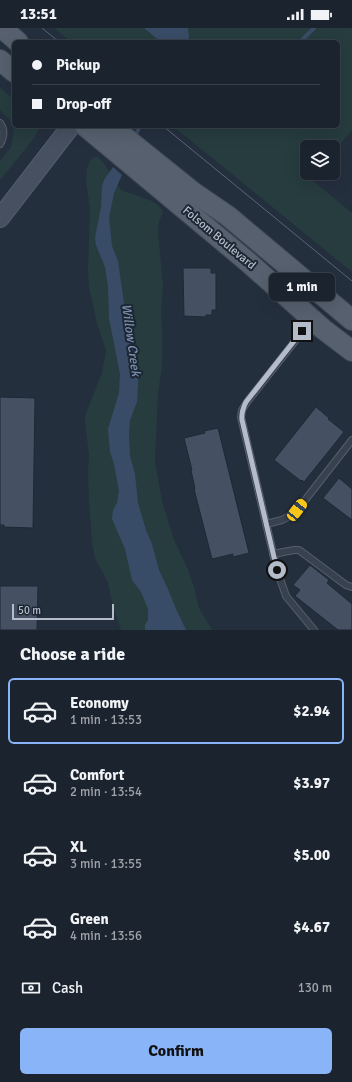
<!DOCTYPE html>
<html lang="en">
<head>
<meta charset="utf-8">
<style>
	body { margin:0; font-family:Signika,sans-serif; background:#282f3a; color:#f1f3f6; height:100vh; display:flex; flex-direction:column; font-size:15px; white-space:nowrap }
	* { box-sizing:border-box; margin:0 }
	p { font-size:13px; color:#a0a4aa }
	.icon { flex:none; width:22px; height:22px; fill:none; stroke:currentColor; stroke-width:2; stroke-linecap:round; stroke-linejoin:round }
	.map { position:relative; height:602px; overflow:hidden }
	.sheet { display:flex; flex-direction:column; background:#1b232e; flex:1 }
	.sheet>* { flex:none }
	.guide { position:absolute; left:12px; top:12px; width:328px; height:88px; border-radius:6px; box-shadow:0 4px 16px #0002,0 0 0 1px #39404a; display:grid; align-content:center; height:88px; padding:0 20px; background:#1b232e }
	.tools { position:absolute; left:300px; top:112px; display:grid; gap:8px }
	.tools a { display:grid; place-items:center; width:40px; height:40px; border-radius:6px; background:#1b232e; box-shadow:0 4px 16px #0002,0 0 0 1px #39404a; font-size:20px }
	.scale { position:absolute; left:12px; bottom:10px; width:102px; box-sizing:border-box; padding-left:4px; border:2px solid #b4bcc9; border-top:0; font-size:11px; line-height:14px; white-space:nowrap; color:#b4bcc9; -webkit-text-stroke:3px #1d2633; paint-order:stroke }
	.end { position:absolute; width:18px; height:18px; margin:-9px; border:5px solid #b4bcc9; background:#111; box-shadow:0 0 0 2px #111 }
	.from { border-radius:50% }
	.bubble { position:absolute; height:28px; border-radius:6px; background:#1b232e; box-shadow:0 4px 16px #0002,0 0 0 1px #39404a; font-size:13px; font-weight:800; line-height:28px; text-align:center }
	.car { position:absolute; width:12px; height:24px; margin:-12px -6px; border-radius:5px; box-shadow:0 0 3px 1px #0007; background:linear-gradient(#f5c518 24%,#345 0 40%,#f5c518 0 76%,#345 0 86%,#f5c518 0) }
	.guide b { display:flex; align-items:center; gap:14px; height:38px; font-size:15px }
	.guide b+b { border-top:1px solid #39404a }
	.guide i { width:10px; height:10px; background:#f1f3f6 }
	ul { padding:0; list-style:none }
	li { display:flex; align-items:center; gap:12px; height:66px; margin:0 8px 6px; padding:0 12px; border:2px solid transparent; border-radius:6px }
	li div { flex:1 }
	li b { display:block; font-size:15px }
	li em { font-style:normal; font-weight:800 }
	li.active { border-color:#8ab4f8 }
	li>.icon { width:36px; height:36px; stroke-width:1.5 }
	h2 { padding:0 20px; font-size:18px; line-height:48px }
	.pay { display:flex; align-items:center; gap:10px; height:44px; padding:0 20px; font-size:15px }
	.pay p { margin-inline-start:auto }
	.button { display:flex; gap:8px; margin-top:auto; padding:8px 20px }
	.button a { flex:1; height:46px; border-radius:6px; background:#8ab4f8; color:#111; font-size:16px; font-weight:800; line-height:46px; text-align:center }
	.status { display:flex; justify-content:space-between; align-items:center; height:28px; padding:0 20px; background:#1b232e; direction:ltr }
	.status svg { height:11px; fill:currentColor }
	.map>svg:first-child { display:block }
	.green { fill:#263c3f }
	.water { fill:#394c67 }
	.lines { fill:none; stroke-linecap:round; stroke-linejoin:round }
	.stream { stroke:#394c67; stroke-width:4 }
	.building { fill:#455162; stroke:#1f2835 }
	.lane-casing { stroke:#565f6c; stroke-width:8 }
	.secondary-casing { stroke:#565f6c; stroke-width:20 }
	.primary-casing { stroke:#414a57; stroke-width:22 }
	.lane { stroke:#38414e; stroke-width:6 }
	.secondary { stroke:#465061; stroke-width:18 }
	.primary { stroke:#56606e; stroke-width:20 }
	.tram { stroke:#5a6575; stroke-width:1 }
	.route { stroke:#b4bcc9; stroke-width:5 }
	.labels { text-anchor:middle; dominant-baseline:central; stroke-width:4; stroke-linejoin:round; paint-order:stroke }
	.street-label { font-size:12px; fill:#b4bcc9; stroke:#1d2633 }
	.water-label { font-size:13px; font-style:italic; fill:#7c92b1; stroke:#1d2633 }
</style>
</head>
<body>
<div class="status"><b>13:51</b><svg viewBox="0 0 49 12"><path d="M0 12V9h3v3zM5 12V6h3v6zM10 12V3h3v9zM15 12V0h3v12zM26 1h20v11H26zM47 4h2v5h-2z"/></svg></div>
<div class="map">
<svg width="352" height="602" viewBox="0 0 352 602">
	<rect width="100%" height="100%" fill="#242f3e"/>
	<g class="green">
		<path d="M54 0H352V102L333 125V119H307V145H316L311 151 352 185V244L173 98H338V14H71Z"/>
		<path d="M0 60 14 71V98H39V99L35 109 0 152V133L11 119 14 102 10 92 0 82Z"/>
		<path d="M94 129H98L103 134 121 162 152 173 159 178 162 182 163 185 159 193 158 203 163 259 161 284 162 301V338L158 365 155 433 162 473 174 512 187 539 194 559 199 580 212 602H121L113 578 108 555 95 530 92 515 89 475 88 442 89 428 85 392 86 385 102 345 106 323 97 295 89 259 88 243 90 180 86 154 87 141 90 132Z"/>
	</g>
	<g class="water">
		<path d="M144 0H188L189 10 187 14H161Z"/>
		<path d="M113 139 122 147 114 165 109 190 112 218 118 233 126 289 134 323 139 339 137 374 130 392 129 405 130 428 135 446 138 475 146 502 152 516 159 542 167 559 176 581 186 602H145V597L148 592V581L141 564 132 552 125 521 112 491 113 482 117 475 119 463 114 436 110 424 108 401 119 365 120 346 109 290 108 258 105 239 96 217 95 210 101 179 102 159 104 152Z"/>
	</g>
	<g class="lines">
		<g class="stream">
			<path d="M300 14 314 0"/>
			<path d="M134 110 140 98"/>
		</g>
	</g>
	<g class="building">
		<path d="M183 240H211V245H216V282H212V287H206V289L184 288Z"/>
		<path d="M0 369 35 370 33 500 4 499V497H0Z"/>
		<path d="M316 379 329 390 328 391 344 404 304 454 302 452 301 453 274 432Z"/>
		<path d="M218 400 249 525 233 529V526L212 531 194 461H195L191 442H192L184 410 205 405 204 403Z"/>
		<path d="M339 450 352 461V492L323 470Z"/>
		<path d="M310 537 329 552 327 555 352 576V602H338L295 568 300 562 293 557Z"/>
		<path d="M0 558H38L37 602H0Z"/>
	</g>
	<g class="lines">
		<defs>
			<g id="lane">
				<path d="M0 95C5 102 4 109 0 116"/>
				<path d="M310 294 247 374 242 382 241 389 277 542 286 568 314 602"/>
				<path d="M266 496 282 492 295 485 352 412"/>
				<path d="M273 526 294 522H299L346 557 352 559"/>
			</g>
			<path id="secondary" d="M0 190 71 98"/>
			<g id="primary">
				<path d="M2 0 18 14"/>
				<path d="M0 32 14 44"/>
				<path d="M85 98 248 234 323 301 352 323"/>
				<path d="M111 98 193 164 228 188 352 292"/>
			</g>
		</defs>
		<use href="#lane" class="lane-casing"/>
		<use href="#secondary" class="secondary-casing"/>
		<use href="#primary" class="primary-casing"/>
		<use href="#lane" class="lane"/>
		<use href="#secondary" class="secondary"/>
		<use href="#primary" class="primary"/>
		<g class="tram">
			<path d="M42 0 59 14"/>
			<path d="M163 98 352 253"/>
		</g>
	</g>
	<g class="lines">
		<path class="route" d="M277 542 242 392C241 385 243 380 246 374L302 303"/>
	</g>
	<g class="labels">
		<g class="street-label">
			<text transform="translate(219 210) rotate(40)">Folsom Boulevard</text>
		</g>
		<g class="water-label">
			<text transform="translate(131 312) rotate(82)">Willow Creek</text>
		</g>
	</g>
</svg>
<div class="tools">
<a><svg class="icon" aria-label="layers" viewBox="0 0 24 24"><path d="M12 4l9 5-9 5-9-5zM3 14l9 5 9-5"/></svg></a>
</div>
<div class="scale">50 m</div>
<i class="end from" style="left:277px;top:542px"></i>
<i class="end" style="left:302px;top:303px"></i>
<div class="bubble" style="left:269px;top:245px;width:66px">1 min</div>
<i class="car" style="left:297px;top:482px;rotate:38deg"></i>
<div class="guide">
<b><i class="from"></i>Pickup</b>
<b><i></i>Drop-off</b>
</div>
</div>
<section class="sheet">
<h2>Choose a ride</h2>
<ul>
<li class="active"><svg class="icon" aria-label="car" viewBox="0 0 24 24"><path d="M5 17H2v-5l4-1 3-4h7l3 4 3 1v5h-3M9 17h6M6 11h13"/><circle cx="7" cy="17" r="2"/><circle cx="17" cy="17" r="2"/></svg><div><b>Economy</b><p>1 min · 13:53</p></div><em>$2.94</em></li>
<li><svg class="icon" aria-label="car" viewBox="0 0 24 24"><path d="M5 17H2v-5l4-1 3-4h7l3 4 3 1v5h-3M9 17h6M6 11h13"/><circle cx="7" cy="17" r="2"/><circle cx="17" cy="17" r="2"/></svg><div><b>Comfort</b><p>2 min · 13:54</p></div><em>$3.97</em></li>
<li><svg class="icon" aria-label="car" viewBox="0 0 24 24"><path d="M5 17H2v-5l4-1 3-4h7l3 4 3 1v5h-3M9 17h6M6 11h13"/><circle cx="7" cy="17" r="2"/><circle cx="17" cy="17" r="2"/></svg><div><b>XL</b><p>3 min · 13:55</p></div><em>$5.00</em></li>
<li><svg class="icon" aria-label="car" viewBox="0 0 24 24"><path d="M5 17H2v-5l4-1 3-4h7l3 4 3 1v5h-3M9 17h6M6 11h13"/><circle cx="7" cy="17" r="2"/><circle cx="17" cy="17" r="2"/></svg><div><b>Green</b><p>4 min · 13:56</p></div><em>$4.67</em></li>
</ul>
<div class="pay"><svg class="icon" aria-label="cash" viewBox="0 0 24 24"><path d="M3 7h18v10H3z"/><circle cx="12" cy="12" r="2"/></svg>Cash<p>130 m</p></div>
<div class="button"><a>Confirm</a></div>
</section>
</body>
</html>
